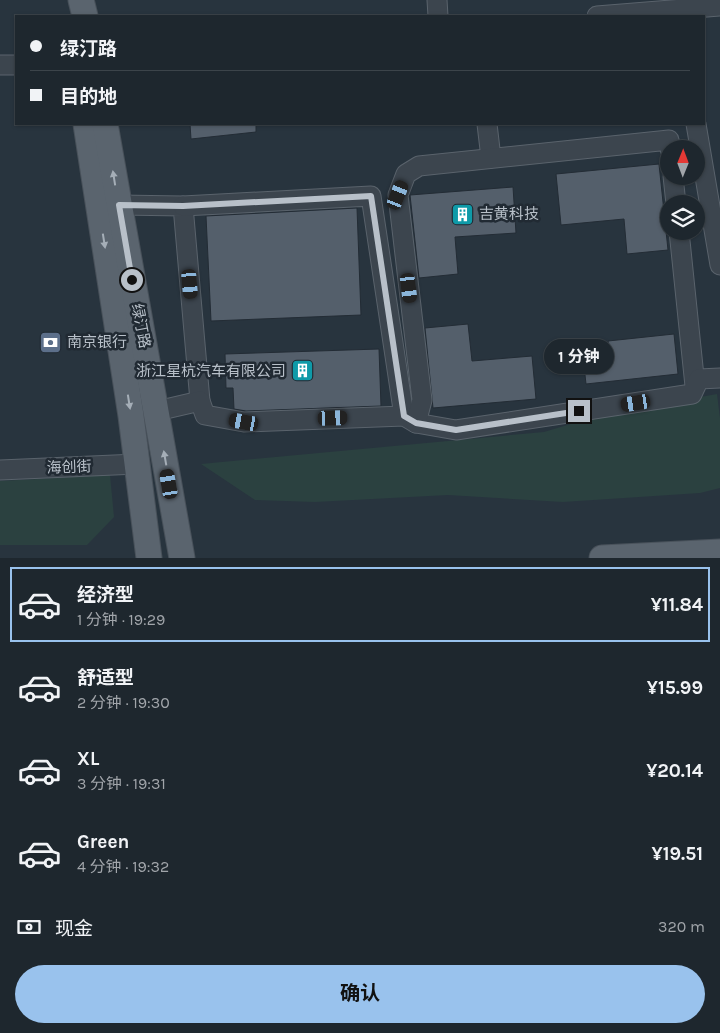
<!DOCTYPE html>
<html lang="zh">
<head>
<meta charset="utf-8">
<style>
	body { margin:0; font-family:Karla,"Noto Sans SC",sans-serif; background:#262f36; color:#f1f3f6; height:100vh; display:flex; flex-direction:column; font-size:19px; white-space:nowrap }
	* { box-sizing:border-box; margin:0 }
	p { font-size:16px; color:#a1a5aa }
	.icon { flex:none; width:28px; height:28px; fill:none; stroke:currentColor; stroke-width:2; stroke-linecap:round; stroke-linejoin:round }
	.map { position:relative; height:558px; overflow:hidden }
	.details { display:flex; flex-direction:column; background:#1e272e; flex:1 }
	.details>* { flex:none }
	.guide { position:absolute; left:15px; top:15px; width:690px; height:110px; border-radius:0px; box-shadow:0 1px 4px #0004,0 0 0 1px #3c444a; display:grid; align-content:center; height:110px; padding:0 15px; background:#1e272e }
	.needle { width:32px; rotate:1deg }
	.tools { position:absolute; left:660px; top:140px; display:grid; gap:10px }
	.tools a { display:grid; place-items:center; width:45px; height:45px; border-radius:50%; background:#1e272e; box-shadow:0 1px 4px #0004,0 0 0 1px #3c444a; font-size:25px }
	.end { position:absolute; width:22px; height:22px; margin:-11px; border:6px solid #b8c0c9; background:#111; box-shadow:0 0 0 2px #111 }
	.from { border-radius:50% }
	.bubble { position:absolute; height:35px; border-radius:18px; background:#1e272e; box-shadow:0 1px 4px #0004,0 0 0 1px #3c444a; font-size:16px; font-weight:700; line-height:35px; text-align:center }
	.car { position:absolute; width:15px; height:30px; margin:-15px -8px; border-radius:6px; box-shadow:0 0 4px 1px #0007; background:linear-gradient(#222 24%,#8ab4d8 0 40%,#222 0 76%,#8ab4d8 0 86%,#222 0) }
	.guide b { display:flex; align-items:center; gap:18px; height:48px; font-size:19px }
	.guide b+b { border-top:1px solid #3c444a }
	.guide i { width:12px; height:12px; background:#f1f3f6 }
	ul { padding:9px 0 0; list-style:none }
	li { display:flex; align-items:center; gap:15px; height:75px; margin:0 10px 8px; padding:0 5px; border:2px solid transparent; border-radius:0px }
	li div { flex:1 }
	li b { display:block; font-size:19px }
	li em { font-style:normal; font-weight:700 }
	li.active { border-color:#99c2ed }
	li>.icon { width:45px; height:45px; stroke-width:1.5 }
	.pay { display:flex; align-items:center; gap:12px; height:55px; padding:0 15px; font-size:19px }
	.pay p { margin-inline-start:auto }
	.primary-button { display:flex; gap:10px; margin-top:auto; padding:10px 15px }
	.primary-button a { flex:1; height:58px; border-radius:30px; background:#99c2ed; color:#111; font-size:20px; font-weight:700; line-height:58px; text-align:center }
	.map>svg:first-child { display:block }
	.green { fill:#2b4140 }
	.building { fill:#545f6b; stroke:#232c35 }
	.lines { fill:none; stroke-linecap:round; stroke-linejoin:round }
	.minor-casing { stroke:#5a636c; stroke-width:21 }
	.major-casing { stroke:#48515a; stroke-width:27 }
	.minor { stroke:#3c454e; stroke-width:19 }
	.major { stroke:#5a646e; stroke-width:25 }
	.oneway { fill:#a5aeb7 }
	.route { stroke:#b8c0c9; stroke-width:6 }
	.labels { text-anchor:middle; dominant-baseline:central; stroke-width:5; stroke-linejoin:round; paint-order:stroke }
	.poi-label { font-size:15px; fill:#b8c0c9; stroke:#212a33; text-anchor:start }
	.street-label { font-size:15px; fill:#b8c0c9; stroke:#212a33 }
</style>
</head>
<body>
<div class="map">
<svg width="720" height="558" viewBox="0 0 720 558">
	<rect width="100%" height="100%" fill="#28343e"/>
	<g class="green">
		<path d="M717 394 720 418V488L700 493 563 502 448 495 315 502 255 500 201 464 544 432 601 415Z"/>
		<path d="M110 475 114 517 87 545H0V481Z"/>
	</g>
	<g class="building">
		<path d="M190 124H256V132L191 139Z"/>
		<path d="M659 164 668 250 627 254 624 219 561 225 556 174Z"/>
		<path d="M513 187 516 233 455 237 458 274 419 278 410 195Z"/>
		<path d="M357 208 361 315 211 321 206 216Z"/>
		<path d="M468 324 472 361 532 356 536 399 433 408 425 328Z"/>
		<path d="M674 334 678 374 586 384 584 366 610 364 608 341Z"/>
		<path d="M379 349 381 406 246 411 234 409 233 388H226L225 354Z"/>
	</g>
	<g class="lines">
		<defs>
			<g id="minor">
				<path d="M437 0 438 16"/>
				<path d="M597 16 720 6"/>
				<path d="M0 65H16"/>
				<path d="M487 124 491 158"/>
				<path d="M696 124 720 265"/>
				<path d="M673 176 676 204"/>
				<path d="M119 205 183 206 200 401"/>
				<path d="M183 206 371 196 404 416"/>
				<path d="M679 231 695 386"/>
				<path d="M157 411 200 401 205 415 244 422 404 416 416 423 456 430 692 394 699 379 720 378"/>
				<path d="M416 423 422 400 398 195 406 174 419 166 669 140 670 149"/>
				<path d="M0 470 137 464"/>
			</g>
			<g id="major">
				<path d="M81 0 85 16"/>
				<path d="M86 124 131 416 149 558"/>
				<path d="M105 124 182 558"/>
				<path d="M602 558 720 552"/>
			</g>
		</defs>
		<use href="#minor" class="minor-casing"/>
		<use href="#major" class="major-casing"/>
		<use href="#minor" class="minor"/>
		<use href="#major" class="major"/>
	</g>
	<defs><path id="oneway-solid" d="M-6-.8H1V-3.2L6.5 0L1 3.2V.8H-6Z" transform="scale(1.25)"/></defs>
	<g class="oneway">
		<use href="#oneway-solid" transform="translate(114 178) rotate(-99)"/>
		<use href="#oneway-solid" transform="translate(104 241) rotate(81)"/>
		<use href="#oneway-solid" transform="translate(129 402) rotate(81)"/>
		<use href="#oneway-solid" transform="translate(165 458) rotate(-100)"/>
	</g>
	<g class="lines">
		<path class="route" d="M132 280 119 205 183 206 371 196 404 416 416 423 456 430 579 411"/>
	</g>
	<defs>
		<symbol id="building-square" viewBox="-11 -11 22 22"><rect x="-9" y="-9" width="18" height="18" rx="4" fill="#0f9aa8" stroke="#212a33"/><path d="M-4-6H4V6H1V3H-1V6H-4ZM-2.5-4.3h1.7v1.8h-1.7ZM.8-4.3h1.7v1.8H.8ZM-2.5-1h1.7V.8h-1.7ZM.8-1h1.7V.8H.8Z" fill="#fff"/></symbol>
		<symbol id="bank-square" viewBox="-11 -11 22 22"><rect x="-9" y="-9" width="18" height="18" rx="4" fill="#5c6f8a" stroke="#212a33"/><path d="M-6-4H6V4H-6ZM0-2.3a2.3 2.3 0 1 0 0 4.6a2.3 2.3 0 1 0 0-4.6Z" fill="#fff"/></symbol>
	</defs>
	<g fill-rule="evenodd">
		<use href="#building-square" x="450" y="202" width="25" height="25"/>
		<use href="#bank-square" x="38" y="330" width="25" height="25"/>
		<use href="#building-square" x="290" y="358" width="25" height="25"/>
	</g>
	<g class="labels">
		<g class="poi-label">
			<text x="479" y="214">吉黄科技</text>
			<text x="67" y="342">南京银行</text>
			<text x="286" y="371" text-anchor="end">浙江星杭汽车有限公司</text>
		</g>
		<g class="street-label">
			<text transform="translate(141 326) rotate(79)">绿汀路</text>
			<text transform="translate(69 467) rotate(-2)">海创街</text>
		</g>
	</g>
</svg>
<div class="tools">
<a><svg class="needle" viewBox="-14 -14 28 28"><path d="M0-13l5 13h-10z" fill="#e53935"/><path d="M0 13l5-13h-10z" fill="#a1a5aa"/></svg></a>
<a><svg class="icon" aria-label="layers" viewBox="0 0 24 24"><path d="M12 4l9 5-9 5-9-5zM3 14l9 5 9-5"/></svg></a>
</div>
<i class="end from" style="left:132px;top:280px"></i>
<i class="end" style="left:579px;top:411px"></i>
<div class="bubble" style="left:544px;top:339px;width:70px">1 分钟</div>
<i class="car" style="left:398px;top:195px;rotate:22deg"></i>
<i class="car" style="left:190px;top:284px;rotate:175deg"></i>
<i class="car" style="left:409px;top:288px;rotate:173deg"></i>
<i class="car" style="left:636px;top:403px;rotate:261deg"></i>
<i class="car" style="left:333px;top:418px;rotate:88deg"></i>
<i class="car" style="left:244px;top:422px;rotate:280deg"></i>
<i class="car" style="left:169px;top:484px;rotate:350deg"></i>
<div class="guide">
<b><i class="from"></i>绿汀路</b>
<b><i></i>目的地</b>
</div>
</div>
<section class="details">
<ul>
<li class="active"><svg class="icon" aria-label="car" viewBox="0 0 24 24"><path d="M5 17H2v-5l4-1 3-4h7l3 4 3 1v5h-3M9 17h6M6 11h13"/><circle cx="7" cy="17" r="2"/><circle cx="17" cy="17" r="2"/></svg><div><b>经济型</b><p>1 分钟 · 19:29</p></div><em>¥11.84</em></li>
<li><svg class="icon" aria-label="car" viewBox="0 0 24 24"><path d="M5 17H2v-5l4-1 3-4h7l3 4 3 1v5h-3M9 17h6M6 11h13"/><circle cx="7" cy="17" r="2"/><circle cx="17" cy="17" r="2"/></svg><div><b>舒适型</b><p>2 分钟 · 19:30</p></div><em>¥15.99</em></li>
<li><svg class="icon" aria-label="car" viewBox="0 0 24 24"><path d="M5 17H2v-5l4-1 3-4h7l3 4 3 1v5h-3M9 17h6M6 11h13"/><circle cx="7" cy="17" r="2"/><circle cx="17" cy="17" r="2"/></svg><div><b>XL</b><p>3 分钟 · 19:31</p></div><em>¥20.14</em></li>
<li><svg class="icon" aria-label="car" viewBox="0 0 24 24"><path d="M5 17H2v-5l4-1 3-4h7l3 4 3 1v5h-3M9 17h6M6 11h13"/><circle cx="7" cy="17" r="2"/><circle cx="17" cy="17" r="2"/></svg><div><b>Green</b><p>4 分钟 · 19:32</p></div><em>¥19.51</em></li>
</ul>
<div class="pay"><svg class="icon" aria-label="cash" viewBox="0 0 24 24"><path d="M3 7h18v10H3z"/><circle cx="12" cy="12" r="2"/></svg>现金<p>320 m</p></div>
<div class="primary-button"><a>确认</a></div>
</section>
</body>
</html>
